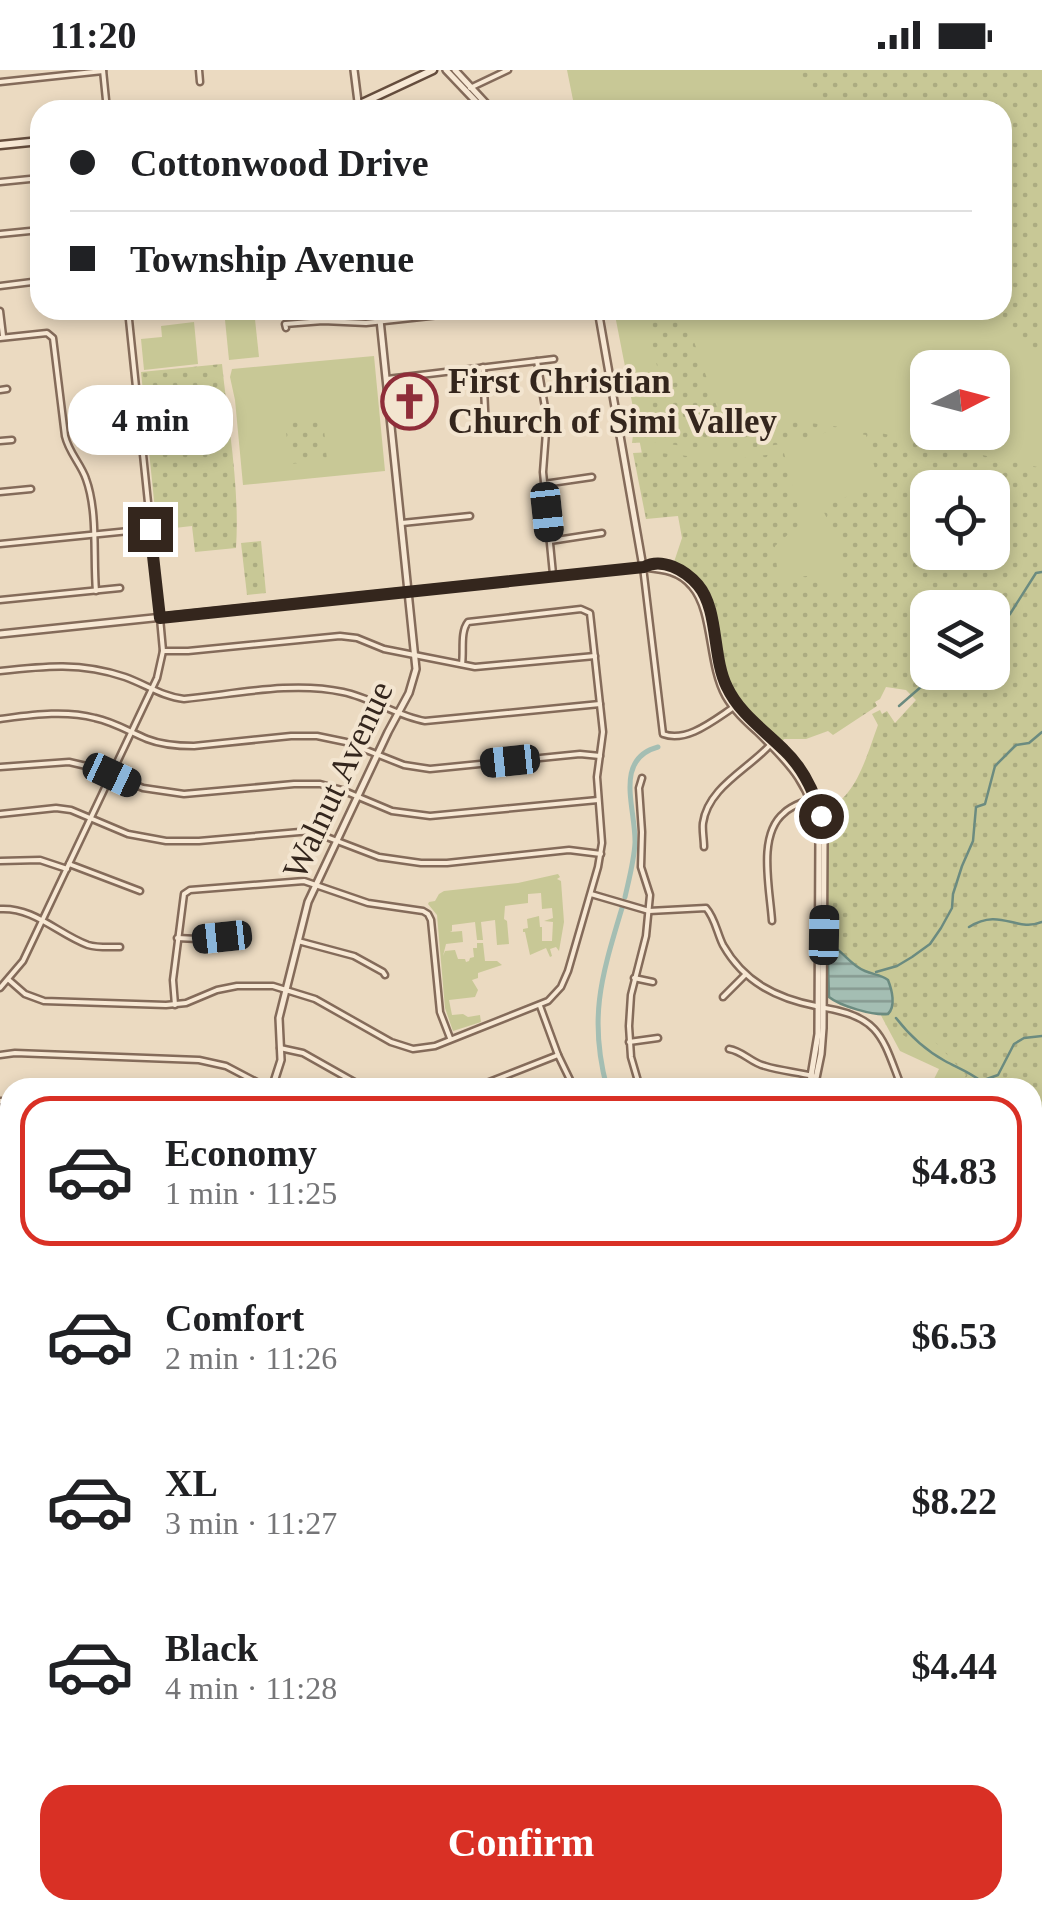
<!DOCTYPE html>
<html lang="en">
<head>
<meta charset="utf-8">
<style>
	body { margin:0; font-family:Georgia,serif; background:#f6f6f6; color:#202124; height:100vh; display:flex; flex-direction:column; font-size:38px; white-space:nowrap }
	* { box-sizing:border-box; margin:0 }
	p { font-size:32px; color:#757577 }
	.icon { flex:none; width:55px; height:55px; fill:none; stroke:currentColor; stroke-width:2; stroke-linecap:round; stroke-linejoin:round }
	.map { position:relative; flex:1; overflow:hidden }
	.drawer { position:absolute; left:0px; top:1008px; width:1042px; height:842px; display:flex; flex-direction:column; background:#fff; border-radius:30px 30px 0 0; box-shadow:0 5px 15px #0003 }
	.drawer>* { flex:none }
	.guide { position:absolute; left:30px; top:30px; width:982px; height:220px; border-radius:30px; box-shadow:0 5px 15px #0003; display:grid; align-content:center; height:220px; padding:0 40px; background:#fff }
	.needle { width:65px; rotate:84deg }
	.tools { position:absolute; left:910px; top:280px; display:grid; gap:20px }
	.tools a { display:grid; place-items:center; width:100px; height:100px; border-radius:20px; background:#fff; box-shadow:0 5px 15px #0003; font-size:50px }
	.end { position:absolute; width:45px; height:45px; margin:-22px; border:12px solid #34261d; background:#fff; box-shadow:0 0 0 5px #fff }
	.from { border-radius:50% }
	.bubble { position:absolute; height:70px; border-radius:30px; background:#fff; box-shadow:0 5px 15px #0003; font-size:32px; font-weight:700; line-height:70px; text-align:center }
	.car { position:absolute; width:30px; height:60px; margin:-30px -15px; border-radius:12px; box-shadow:0 0 8px 2px #0007; background:linear-gradient(#222 24%,#8ab4d8 0 40%,#222 0 76%,#8ab4d8 0 86%,#222 0) }
	.guide b { display:flex; align-items:center; gap:35px; height:95px; font-size:38px }
	.guide b+b { border-top:2px solid #e0e0e0 }
	.guide i { width:25px; height:25px; background:#202124 }
	ul { padding:18px 0 0; list-style:none }
	li { display:flex; align-items:center; gap:30px; height:150px; margin:0 20px 15px; padding:0 20px; border:5px solid transparent; border-radius:30px }
	li div { flex:1 }
	li b { display:block; font-size:38px }
	li em { font-style:normal; font-weight:700 }
	li.active { border-color:#d93025 }
	li>.icon { width:90px; height:90px; stroke-width:1.5 }
	.button { display:flex; gap:20px; margin-top:auto; padding:20px 40px }
	.button a { flex:1; height:115px; border-radius:30px; background:#d93025; color:#fff; font-size:40px; font-weight:700; line-height:115px; text-align:center }
	.status { display:flex; justify-content:space-between; align-items:center; height:70px; padding:0 50px; background:#fff; direction:ltr }
	.status svg { height:28px; fill:currentColor }
	.map>svg:first-child { display:block }
	.green { fill:#c8c896; fill-rule:evenodd }
	.park { fill:url(#park-dots); fill-rule:evenodd }
	.water { fill:url(#water-rules); stroke:#6b8b80; stroke-width:2.5 }
	.lines { fill:none; stroke-linecap:round; stroke-linejoin:round }
	.stream { stroke:#6b8b80; stroke-width:2.5 }
	.canal { stroke:#a4beb3; stroke-width:5 }
	.minor-casing { stroke:#846b5a; stroke-width:9 }
	.tertiary-casing { stroke:#846b5a; stroke-width:10 }
	.secondary-casing { stroke:#654d3d; stroke-width:11 }
	.minor { stroke:#f7e8d4; stroke-width:4 }
	.tertiary { stroke:#f7e8d4; stroke-width:5 }
	.secondary { stroke:#f7e8d4; stroke-width:6 }
	.route { stroke:#34261d; stroke-width:12 }
	.labels { text-anchor:middle; dominant-baseline:central; stroke-width:8; stroke-linejoin:round; paint-order:stroke }
	.poi-label { font-size:35px; font-weight:bold; fill:#34261d; stroke:#f3e5d0; text-anchor:start }
	.street-label { font-size:35px; fill:#34261d; stroke:#f3e5d0 }
</style>
</head>
<body>
<div class="status"><b>11:20</b><svg viewBox="0 0 49 12"><path d="M0 12V9h3v3zM5 12V6h3v6zM10 12V3h3v9zM15 12V0h3v12zM26 1h20v11H26zM47 4h2v5h-2z"/></svg></div>
<div class="map">
<svg width="1042" height="1849" viewBox="0 0 1042 1849">
	<defs>
		<pattern id="park-dots" width="8" height="8" patternUnits="userSpaceOnUse" patternTransform="scale(2.5)"><rect width="8" height="8" fill="#c8c896"/><path d="M2 2h.1M6 6h.1" fill="none" stroke="#acac81" stroke-width="1.8" stroke-linecap="round"/></pattern>
		<pattern id="water-rules" width="6" height="5" patternUnits="userSpaceOnUse" patternTransform="scale(2.5)"><rect width="6" height="5" fill="#a4beb3"/><path d="M0 2.5h6" fill="none" stroke="#869a91"/></pattern>
	</defs>
	<rect width="100%" height="100%" fill="#ebdac1"/>
	<g class="green">
		<path d="M567 0H1042V1849H522L521 1840H1032V1018L930 1017 939 999 900 981 876 936 877 886 992 602V538H928L773 643 691 435H652L614 240H1002V40H575ZM928 298H992V362H928ZM928 418H992V482H928Z"/>
		<path d="M224 240H254L259 287 229 290Z"/>
		<path d="M194 252 198 294 144 300 141 269 162 267 161 256Z"/>
		<path d="M374 286 385 401 243 415 235 330 230 307 232 299Z"/>
		<path d="M558 804 560 807 557 809 561 811 564 852 559 881 556 877 550 879 552 886 550 887 546 878 530 885 525 862H523V859L528 858 527 849 539 846 540 857H542V871H552L553 852 544 851 553 848 552 838 542 839 541 823 528 824V833L505 836 504 849 507 851 509 874 497 875 495 850 481 852 483 870H477L475 852 452 855V861L450 862 462 861 463 872 446 874 443 886 445 881 455 880 458 889H465L466 892 469 891 470 888 474 887 473 878H477V873H483L485 891H497L502 895 478 903V908L472 910 478 920 475 927 449 930 452 945 463 944 468 947 480 945 481 952 453 961 445 938 437 845 428 834 429 832 435 831 439 824 444 821 518 813Z"/>
		<path d="M0 1252H10V1377L0 1375Z"/>
		<rect x="36" y="1840" width="190" height="9"/>
	</g>
	<g class="park">
		<path d="M798 0H1042V295L992 240H1002V40H827Z"/>
		<path d="M645 240H677L692 266 718 340 876 362 1042 398V1183L1033 1179 1032 1018 960 1017 966 1005 924 960 906 967 885 954 889 951 896 902 867 903 828 878V772L823 740C856 731 867 684 878 655L872 644 880 640 882 644 887 641 895 653 916 630 906 620 886 617 880 629 875 632 877 636 833 665 828 661 806 669H784L781 673C762 655 741 638 730 614 710 572 724 516 674 492L682 468 678 446 646 449 633 383 652 382 723 390 784 383 802 452 775 476 778 509 807 506 838 524 842 480 820 434 880 418 866 365 835 360 783 374 723 381 652 372 632 373 633 365 628 355 660 310ZM928 418H992V482H928ZM928 538H992V602H928Z"/>
		<path d="M222 294C228 354 240 417 236 478L195 482 192 456 157 460 141 302Z"/>
		<path d="M323 349 327 390 290 394 285 353Z"/>
		<path d="M261 471 266 523 247 525 241 473Z"/>
		<path d="M1042 1263V1849H540L539 1840H1032V1278Z"/>
	</g>
	<path class="water" d="M831 875C844 882 851 896 865 901 874 905 880 904 888 910 892 920 896 936 888 944 874 946 840 936 829 927L828 893Z"/>
	<g class="lines">
		<g class="stream">
			<path d="M992 562 1010 544 1036 503 1042 502"/>
			<path d="M899 636 938 602"/>
			<path d="M969 857C1001 837 1016 863 1042 852"/>
			<path d="M876 902 897 896 912 887 930 874 941 858 952 838 953 824 962 796 973 771 976 737 985 734 995 696 1016 675 1029 673 1042 662"/>
			<path d="M896 948C910 966 925 980 945 991 958 998 969 1002 981 1011L998 1005 1014 974 1024 968 1042 966"/>
			<path d="M0 1058H10"/>
			<path d="M0 1323 10 1329"/>
			<path d="M1032 1357 1042 1354"/>
			<path d="M1032 1714 1042 1715"/>
			<path d="M678 1840 679 1849"/>
		</g>
		<g class="canal">
			<path d="M625 827C629 809 634 791 635 773 636 739 613 689 658 677"/>
			<path d="M607 1018C588 947 602 905 622 838"/>
			<path d="M625 1018 626 1017"/>
		</g>
		<defs>
			<g id="minor">
				<path d="M103 0 107 40"/>
				<path d="M199 0 200 12"/>
				<path d="M0 12 103 1"/>
				<path d="M470 18 508 0"/>
				<path d="M0 112 40 108"/>
				<path d="M0 164 40 160"/>
				<path d="M0 216 40 211"/>
				<path d="M0 241 3 266"/>
				<path d="M286 258 285 254 323 251 366 253 485 240"/>
				<path d="M0 268 47 263 53 268 65 366C69 383 81 394 86 409 98 442 93 486 96 521"/>
				<path d="M537 291 547 349 543 402 553 504"/>
				<path d="M483 297 486 360"/>
				<path d="M387 309 554 289"/>
				<path d="M0 320 7 319"/>
				<path d="M106 342 138 338"/>
				<path d="M0 371 12 370"/>
				<path d="M544 414 592 407"/>
				<path d="M0 422 31 419"/>
				<path d="M402 453 470 446"/>
				<path d="M550 471 602 463"/>
				<path d="M0 474 149 459"/>
				<path d="M643 497 663 664C687 673 714 650 734 637"/>
				<path d="M0 530 120 518"/>
				<path d="M163 581H188L340 566 357 568 384 579 475 597 595 586"/>
				<path d="M0 601C45 596 81 592 125 607 145 614 163 627 184 629 236 624 292 611 343 622 372 628 397 646 425 651L600 634"/>
				<path d="M0 649C32 645 64 640 95 648 114 652 130 662 147 669 162 675 178 676 194 676L291 666H317L346 672 404 695 430 699 580 684 600 686"/>
				<path d="M0 697 69 692 95 698 143 718 184 724 294 714H320L342 720 392 741 430 746 598 730"/>
				<path d="M0 744 56 738 71 740 128 764 166 771H199L311 761 379 787 421 793H447L569 780 601 784"/>
				<path d="M704 777C704 769 702 760 703 753 708 717 749 699 771 674"/>
				<path d="M0 791 40 790 67 799"/>
				<path d="M69 794 140 821"/>
				<path d="M591 824 649 841 706 838C715 848 717 863 723 875 744 912 776 928 816 936"/>
				<path d="M0 839C34 837 58 864 88 875 98 878 110 877 120 877"/>
				<path d="M772 851C770 819 757 765 784 743 792 735 802 733 812 728"/>
				<path d="M177 868 198 869 247 864"/>
				<path d="M298 871 354 886 383 902 385 905"/>
				<path d="M634 908 653 912"/>
				<path d="M9 910 25 924 44 931 166 935 186 933 217 920 237 916H273L315 929 391 972 413 979 435 976 548 931 561 917 568 901 598 797 602 773 597 707 603 662 590 543 581 539 468 552C460 562 464 581 462 594"/>
				<path d="M0 918 23 891 157 608 163 581 160 548 128 240"/>
				<path d="M723 927 745 905"/>
				<path d="M175 935 173 910 184 824 190 820 304 811 368 833 423 841 428 844 431 850 440 942 450 968"/>
				<path d="M540 936 558 985 574 1018"/>
				<path d="M825 938C882 947 883 970 902 1018"/>
				<path d="M629 972 658 968"/>
				<path d="M280 978 303 983 365 1018"/>
				<path d="M729 979C743 981 751 993 765 996 781 1001 797 1002 813 1006"/>
				<path d="M0 985 15 983 199 990 226 996 268 1018"/>
				<path d="M474 1018 558 985"/>
				<path d="M640 1018 631 987 629 956 631 925 646 866 650 825 641 797 642 762 639 718 642 708"/>
				<path d="M888 1018 900 1013"/>
				<path d="M0 1031H10"/>
				<path d="M0 1088H10"/>
				<path d="M0 1172 10 1173"/>
				<path d="M0 1225H10"/>
				<path d="M0 1680 10 1668"/>
				<path d="M10 1787V1788"/>
				<path d="M420 1840 421 1849"/>
				<path d="M478 1840 479 1849"/>
				<path d="M13 1849 14 1840"/>
				<path d="M252 1849V1840"/>
				<path d="M346 1849 348 1840"/>
			</g>
			<g id="tertiary">
				<path d="M354 0 359 40"/>
				<path d="M446 0 484 40"/>
				<path d="M455 0 492 40"/>
				<path d="M598 240 643 497"/>
				<path d="M643 497C662 499 679 500 692 516 714 541 708 594 726 626 734 640 746 651 757 661 791 694 813 717 819 765L818 964 809 1018"/>
				<path d="M0 564 643 497C662 487 686 500 698 515 721 543 711 587 728 619 741 645 766 661 785 681 810 706 822 738 824 772L823 958 821 984 814 1018"/>
				<path d="M272 1018 281 990 279 948 308 832 388 662 409 623 416 599 379 240"/>
				<path d="M308 1849 310 1840"/>
			</g>
			<g id="secondary">
				<path d="M340 40 358 35 433 0"/>
				<path d="M0 75 40 71"/>
			</g>
		</defs>
		<use href="#minor" class="minor-casing"/>
		<use href="#tertiary" class="tertiary-casing"/>
		<use href="#secondary" class="secondary-casing"/>
		<use href="#minor" class="minor"/>
		<use href="#tertiary" class="tertiary"/>
		<use href="#secondary" class="secondary"/>
	</g>
	<g class="lines">
		<path class="route" d="M150 459 160 548 644 497C662 487 685 500 698 515 719 540 712 587 727 617 739 643 764 660 784 680 803 698 814 721 821 746"/>
	</g>
	<defs>
		<symbol id="church-ring" viewBox="-11 -11 22 22"><circle r="9.5" fill="#f3e5d0" stroke="#8f2d39" stroke-width="1.5"/><path d="M-1.2-6h2.4v3.5h3.3v2.4h-3.3V6h-2.4V-.1h-3.3v-2.4h3.3Z" fill="#8f2d39"/></symbol>
	</defs>
	<g fill-rule="evenodd">
		<use href="#church-ring" x="378" y="300" width="63" height="63"/>
	</g>
	<g class="labels">
		<g class="poi-label">
			<text x="448" y="311">First Christian<tspan x="448" dy="40">Church of Simi Valley</tspan></text>
		</g>
		<g class="street-label">
			<text transform="translate(338 710) rotate(-65)">Walnut Avenue</text>
		</g>
	</g>
</svg>
<div class="tools">
<a><svg class="needle" viewBox="-14 -14 28 28"><path d="M0-13l5 13h-10z" fill="#e53935"/><path d="M0 13l5-13h-10z" fill="#757577"/></svg></a>
<a><svg class="icon" aria-label="locate" viewBox="0 0 24 24"><circle cx="12" cy="12" r="6"/><path d="M12 2v4M12 18v4M2 12h4M18 12h4"/></svg></a>
<a><svg class="icon" aria-label="layers" viewBox="0 0 24 24"><path d="M12 4l9 5-9 5-9-5zM3 14l9 5 9-5"/></svg></a>
</div>
<i class="end from" style="left:821px;top:746px"></i>
<i class="end" style="left:150px;top:459px"></i>
<div class="bubble" style="left:68px;top:315px;width:165px">4 min</div>
<i class="car" style="left:547px;top:442px;rotate:174deg"></i>
<i class="car" style="left:510px;top:691px;rotate:264deg"></i>
<i class="car" style="left:112px;top:705px;rotate:115deg"></i>
<i class="car" style="left:824px;top:865px;rotate:1deg"></i>
<i class="car" style="left:222px;top:867px;rotate:264deg"></i>
<div class="guide">
<b><i class="from"></i>Cottonwood Drive</b>
<b><i></i>Township Avenue</b>
</div>
<section class="drawer">
<ul>
<li class="active"><svg class="icon" aria-label="car" viewBox="0 0 24 24"><path d="M5 17H2v-5l4-1 3-4h7l3 4 3 1v5h-3M9 17h6M6 11h13"/><circle cx="7" cy="17" r="2"/><circle cx="17" cy="17" r="2"/></svg><div><b>Economy</b><p>1 min · 11:25</p></div><em>$4.83</em></li>
<li><svg class="icon" aria-label="car" viewBox="0 0 24 24"><path d="M5 17H2v-5l4-1 3-4h7l3 4 3 1v5h-3M9 17h6M6 11h13"/><circle cx="7" cy="17" r="2"/><circle cx="17" cy="17" r="2"/></svg><div><b>Comfort</b><p>2 min · 11:26</p></div><em>$6.53</em></li>
<li><svg class="icon" aria-label="car" viewBox="0 0 24 24"><path d="M5 17H2v-5l4-1 3-4h7l3 4 3 1v5h-3M9 17h6M6 11h13"/><circle cx="7" cy="17" r="2"/><circle cx="17" cy="17" r="2"/></svg><div><b>XL</b><p>3 min · 11:27</p></div><em>$8.22</em></li>
<li><svg class="icon" aria-label="car" viewBox="0 0 24 24"><path d="M5 17H2v-5l4-1 3-4h7l3 4 3 1v5h-3M9 17h6M6 11h13"/><circle cx="7" cy="17" r="2"/><circle cx="17" cy="17" r="2"/></svg><div><b>Black</b><p>4 min · 11:28</p></div><em>$4.44</em></li>
</ul>
<div class="button"><a>Confirm</a></div>
</section>
</div>
</body>
</html>
